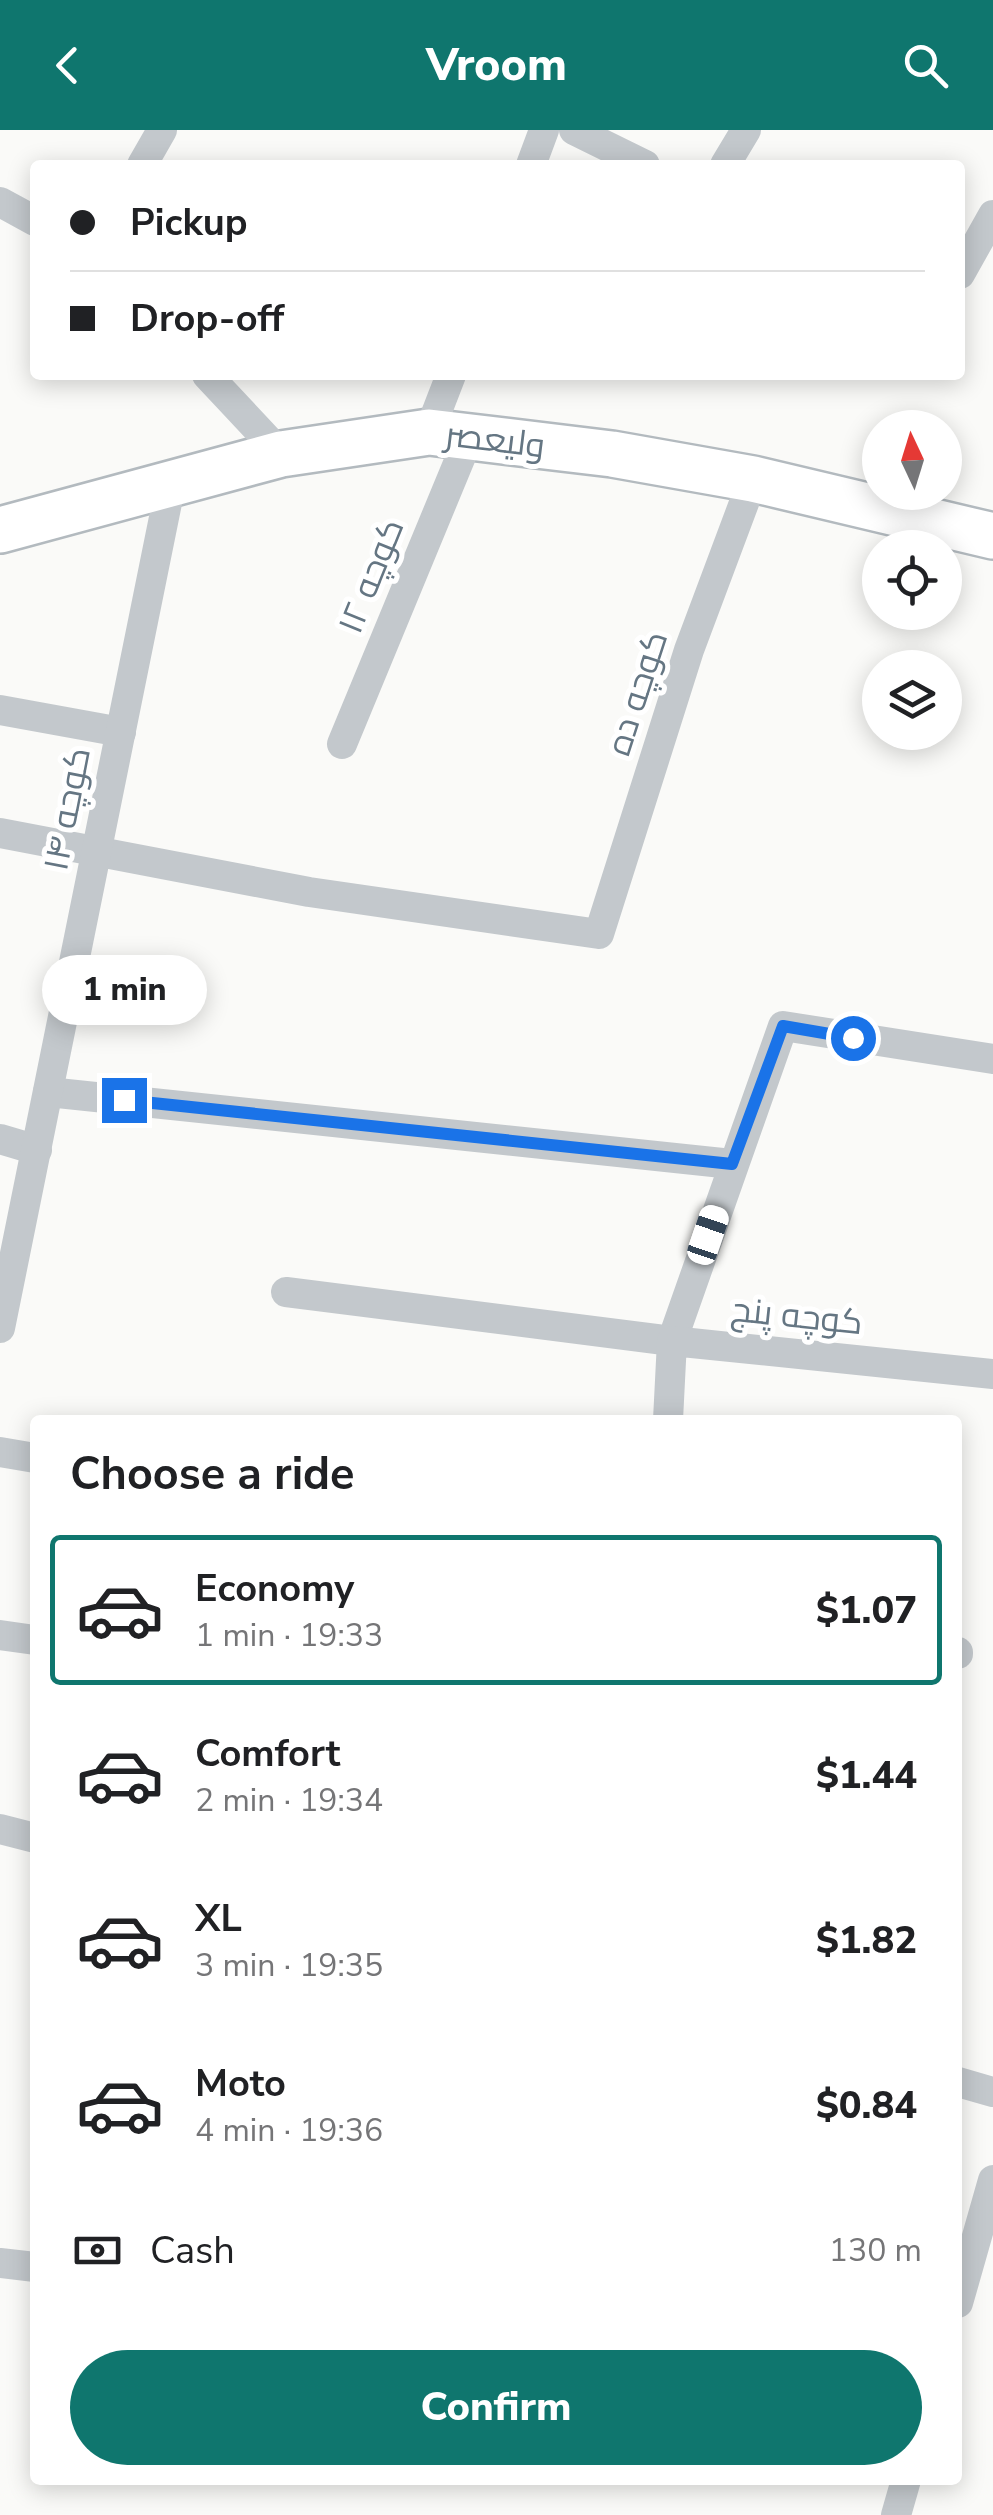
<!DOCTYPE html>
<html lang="en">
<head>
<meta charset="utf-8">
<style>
	body { margin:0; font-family:"Nunito Sans",Cairo,sans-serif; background:#f2f2f2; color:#202124; height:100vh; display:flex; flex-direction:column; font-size:38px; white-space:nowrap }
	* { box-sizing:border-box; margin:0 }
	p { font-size:32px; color:#757577 }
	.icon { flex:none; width:55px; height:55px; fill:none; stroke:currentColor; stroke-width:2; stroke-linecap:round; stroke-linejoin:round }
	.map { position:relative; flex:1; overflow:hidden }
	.side { position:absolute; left:30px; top:1285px; width:932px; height:1070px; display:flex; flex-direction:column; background:#fff; border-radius:10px; box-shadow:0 5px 25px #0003 }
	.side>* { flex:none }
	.hud { position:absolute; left:30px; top:30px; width:935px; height:220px; border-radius:10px; box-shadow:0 5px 25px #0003; display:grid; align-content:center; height:220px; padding:0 40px; background:#fff }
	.needle { width:65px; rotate:356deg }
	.controls { position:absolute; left:862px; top:280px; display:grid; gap:20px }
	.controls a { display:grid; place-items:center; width:100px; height:100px; border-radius:50%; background:#fff; box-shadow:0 5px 25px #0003; font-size:50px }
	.end { position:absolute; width:45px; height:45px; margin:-22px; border:12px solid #1a73e8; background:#fff; box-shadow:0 0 0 5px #fff }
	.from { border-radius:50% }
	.bubble { position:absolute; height:70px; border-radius:35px; background:#fff; box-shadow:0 5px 25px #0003; font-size:32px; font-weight:800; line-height:70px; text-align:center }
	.car { position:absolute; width:30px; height:60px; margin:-30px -15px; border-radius:12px; box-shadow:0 0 8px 2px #0007; background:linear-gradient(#fff 24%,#345 0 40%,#fff 0 76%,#345 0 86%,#fff 0) }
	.hud b { display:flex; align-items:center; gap:35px; height:95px; font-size:38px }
	.hud b+b { border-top:2px solid #e0e0e0 }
	.hud i { width:25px; height:25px; background:#202124 }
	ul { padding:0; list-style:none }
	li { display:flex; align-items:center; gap:30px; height:150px; margin:0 20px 15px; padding:0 20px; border:5px solid transparent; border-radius:10px }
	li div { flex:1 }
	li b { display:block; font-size:38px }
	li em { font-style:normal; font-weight:800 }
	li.active { border-color:#0f766e }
	li>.icon { width:90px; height:90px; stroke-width:1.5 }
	h2 { padding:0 40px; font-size:45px; line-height:120px }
	.pay { display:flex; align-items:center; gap:25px; height:110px; padding:0 40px; font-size:38px }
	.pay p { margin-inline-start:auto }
	.primary-button { display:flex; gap:20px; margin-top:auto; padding:20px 40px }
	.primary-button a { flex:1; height:115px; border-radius:60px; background:#0f766e; color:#fff; font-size:40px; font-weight:800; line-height:115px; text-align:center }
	header { display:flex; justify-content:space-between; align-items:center; height:130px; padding:0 40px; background:#0f766e; color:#fff; font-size:45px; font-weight:800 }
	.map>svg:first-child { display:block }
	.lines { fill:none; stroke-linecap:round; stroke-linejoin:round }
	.secondary-casing { stroke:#b3babf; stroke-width:50 }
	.street { stroke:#c3c8cc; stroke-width:30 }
	.secondary { stroke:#fff; stroke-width:45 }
	.route { stroke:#1a73e8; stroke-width:12 }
	.labels { text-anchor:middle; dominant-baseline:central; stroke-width:10; stroke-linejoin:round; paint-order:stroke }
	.street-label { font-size:35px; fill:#657683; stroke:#fff }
</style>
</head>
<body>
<header><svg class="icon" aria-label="back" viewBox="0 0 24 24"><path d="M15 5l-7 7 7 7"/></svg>Vroom<svg class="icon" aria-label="search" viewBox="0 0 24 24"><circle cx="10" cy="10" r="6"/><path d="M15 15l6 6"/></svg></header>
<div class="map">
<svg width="993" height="2385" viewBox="0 0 993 2385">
	<rect width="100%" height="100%" fill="#fafaf8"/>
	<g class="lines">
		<defs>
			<path id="secondary" d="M0 400 281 324 429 302 612 324 753 349 993 406"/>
		</defs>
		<use href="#secondary" class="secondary-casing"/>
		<g class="street">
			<path d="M574 0 645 35"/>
			<path d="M142 35 162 0"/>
			<path d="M531 35 544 0"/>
			<path d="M725 35 746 0"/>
			<path d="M0 72 35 91"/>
			<path d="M960 144 993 85"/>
			<path d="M207 245 281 324"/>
			<path d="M429 302 451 245"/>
			<path d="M0 580 121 602"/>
			<path d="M342 614 469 307"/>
			<path d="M0 703 309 762 599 804 689 520 753 349"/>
			<path d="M48 962 732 1034"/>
			<path d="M0 1009 37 1020"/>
			<path d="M286 1162 672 1211 783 896 993 929"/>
			<path d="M0 1198 171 353"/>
			<path d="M668 1290 672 1211 993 1244"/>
			<path d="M0 1322 35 1328"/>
			<path d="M0 1505 35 1510"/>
			<path d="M958 1522V1524"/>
			<path d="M0 1699 35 1708"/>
			<path d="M958 1952 993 1962"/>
			<path d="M0 2133 35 2137"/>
			<path d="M958 2173 993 2050"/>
			<path d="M896 2385 906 2350"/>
		</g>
		<use href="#secondary" class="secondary"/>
	</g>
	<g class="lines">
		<path class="route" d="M124 970 732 1034 783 896 853 908"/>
	</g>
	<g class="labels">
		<g class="street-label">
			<text transform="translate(495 310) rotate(7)">ولیعصر</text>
			<text transform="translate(371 446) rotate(-68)">کوچه ۱۲</text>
			<text transform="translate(637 563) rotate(-72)">کوچه ده</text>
			<text transform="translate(67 679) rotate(-79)">کوچه ۱۴</text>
			<text transform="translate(797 1186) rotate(6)">کوچه پنج</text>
		</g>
	</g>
</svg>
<div class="controls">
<a><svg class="needle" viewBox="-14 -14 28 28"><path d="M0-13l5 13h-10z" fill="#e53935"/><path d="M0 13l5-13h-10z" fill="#757577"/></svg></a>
<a><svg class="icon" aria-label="locate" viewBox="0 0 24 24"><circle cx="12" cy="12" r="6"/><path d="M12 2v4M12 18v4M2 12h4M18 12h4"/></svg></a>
<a><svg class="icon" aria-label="layers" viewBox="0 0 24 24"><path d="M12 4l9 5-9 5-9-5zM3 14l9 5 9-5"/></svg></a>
</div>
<i class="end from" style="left:853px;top:908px"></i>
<i class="end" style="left:124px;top:970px"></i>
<div class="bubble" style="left:42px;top:825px;width:165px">1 min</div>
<i class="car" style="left:708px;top:1105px;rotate:19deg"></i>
<div class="hud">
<b><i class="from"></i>Pickup</b>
<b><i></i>Drop-off</b>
</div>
<section class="side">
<h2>Choose a ride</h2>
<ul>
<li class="active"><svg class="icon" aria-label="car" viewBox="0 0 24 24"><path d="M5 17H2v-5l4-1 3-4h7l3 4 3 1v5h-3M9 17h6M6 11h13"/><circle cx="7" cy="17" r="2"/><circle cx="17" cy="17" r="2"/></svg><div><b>Economy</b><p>1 min · 19:33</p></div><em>$1.07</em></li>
<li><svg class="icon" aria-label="car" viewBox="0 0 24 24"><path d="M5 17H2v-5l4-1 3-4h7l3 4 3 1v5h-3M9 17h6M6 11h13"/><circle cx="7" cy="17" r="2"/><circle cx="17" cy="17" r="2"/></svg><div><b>Comfort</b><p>2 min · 19:34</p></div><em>$1.44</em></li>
<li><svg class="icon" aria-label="car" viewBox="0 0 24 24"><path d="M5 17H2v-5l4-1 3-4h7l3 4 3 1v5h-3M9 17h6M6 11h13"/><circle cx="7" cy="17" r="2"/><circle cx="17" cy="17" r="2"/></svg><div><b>XL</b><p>3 min · 19:35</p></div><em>$1.82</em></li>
<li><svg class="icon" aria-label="car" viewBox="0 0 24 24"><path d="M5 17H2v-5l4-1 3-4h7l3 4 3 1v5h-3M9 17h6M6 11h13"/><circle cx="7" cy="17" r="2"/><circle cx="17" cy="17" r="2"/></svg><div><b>Moto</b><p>4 min · 19:36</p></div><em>$0.84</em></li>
</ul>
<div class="pay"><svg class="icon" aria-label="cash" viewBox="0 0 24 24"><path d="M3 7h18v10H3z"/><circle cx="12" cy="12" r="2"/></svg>Cash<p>130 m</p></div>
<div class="primary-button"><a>Confirm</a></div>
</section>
</div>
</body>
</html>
